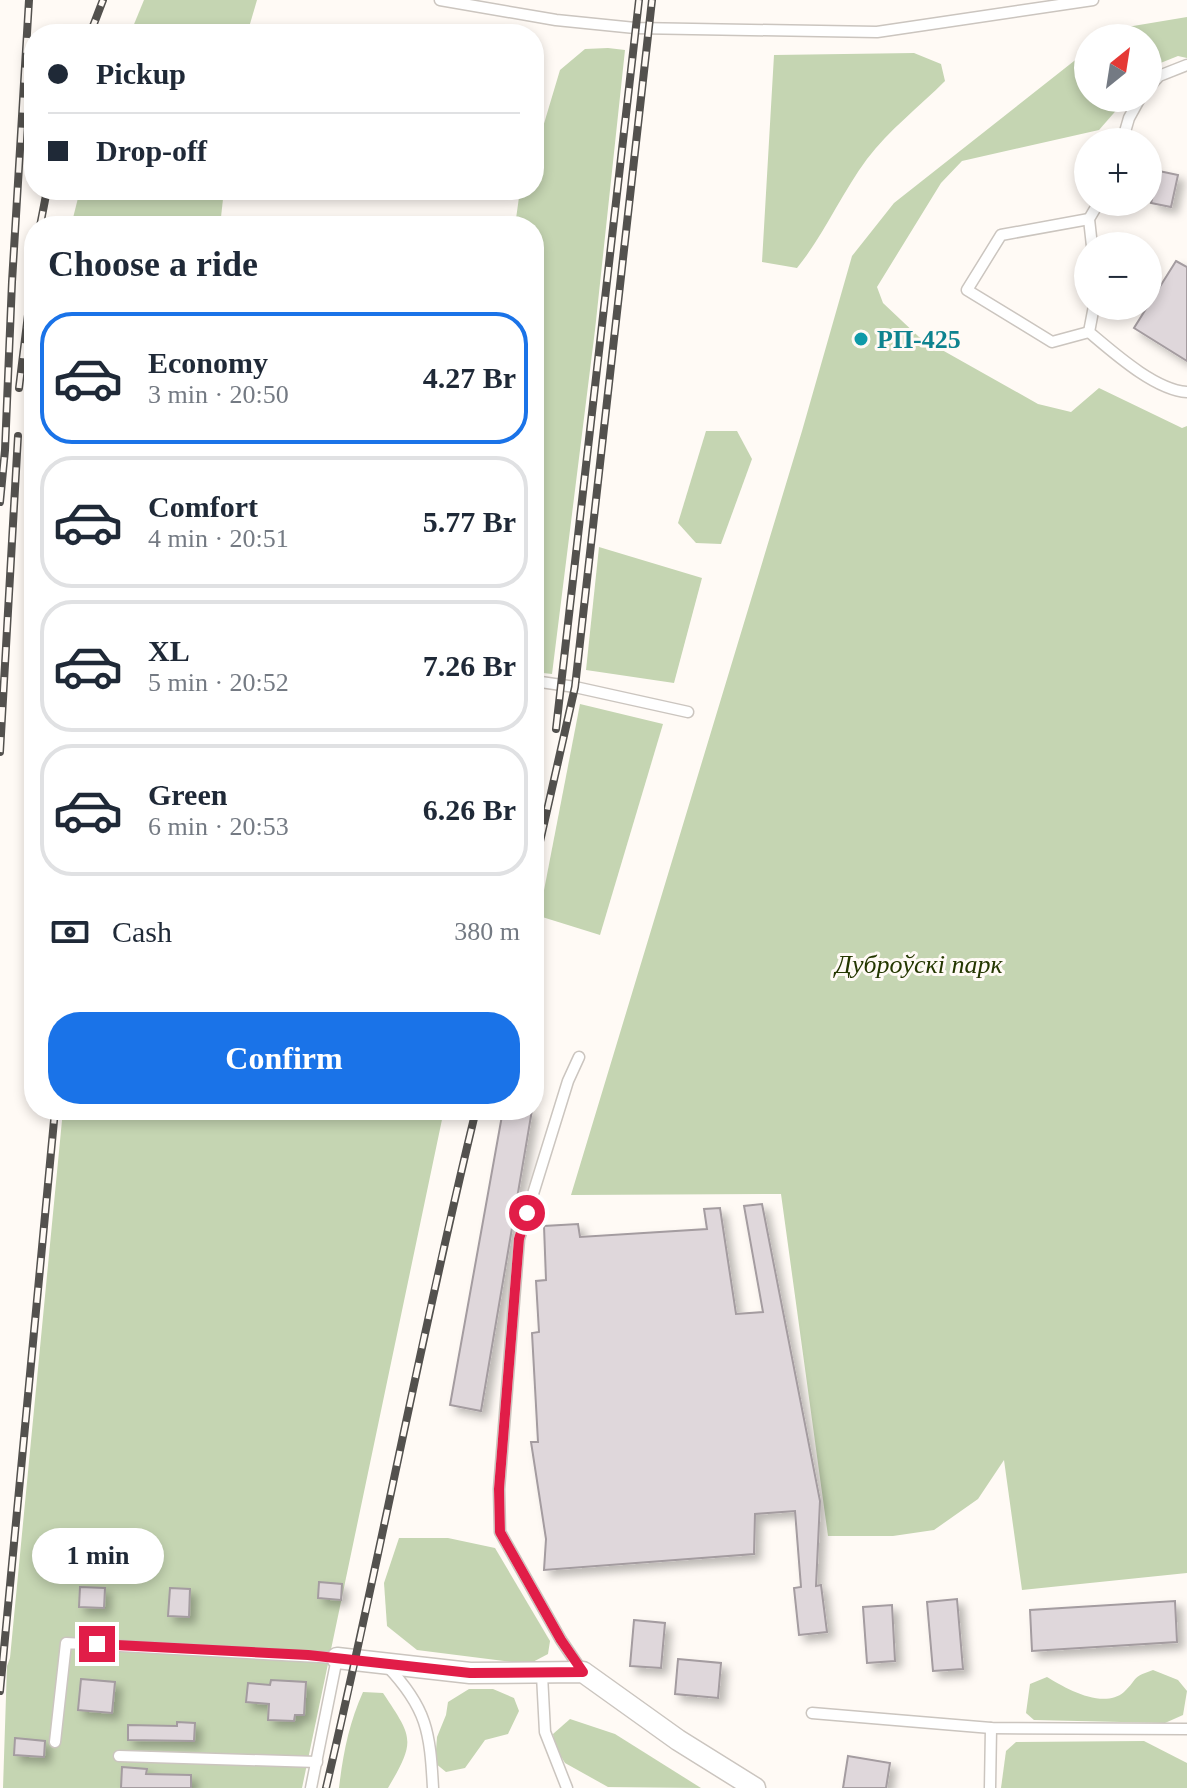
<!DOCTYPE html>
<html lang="en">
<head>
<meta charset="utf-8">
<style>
	body { margin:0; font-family:Georgia,serif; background:#f6f6f7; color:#1f2937; height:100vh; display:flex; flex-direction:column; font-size:30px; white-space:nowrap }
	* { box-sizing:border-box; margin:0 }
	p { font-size:26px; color:#747a83 }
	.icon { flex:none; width:44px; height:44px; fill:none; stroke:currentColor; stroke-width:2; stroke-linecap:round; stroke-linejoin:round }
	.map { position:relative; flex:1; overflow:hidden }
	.details { position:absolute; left:24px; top:216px; width:520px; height:904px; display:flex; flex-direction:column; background:#fff; border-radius:32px; box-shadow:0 4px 12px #0003 }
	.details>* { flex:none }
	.guide { position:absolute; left:24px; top:24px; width:520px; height:176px; border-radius:32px; box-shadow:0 4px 12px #0003; display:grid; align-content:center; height:176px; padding:0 24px; background:#fff }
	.needle { width:52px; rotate:30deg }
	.controls { position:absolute; left:1074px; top:24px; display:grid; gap:16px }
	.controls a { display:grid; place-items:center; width:88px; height:88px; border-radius:50%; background:#fff; box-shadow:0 4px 12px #0003; font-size:40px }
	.end { position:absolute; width:36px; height:36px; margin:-18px; border:10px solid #e11d48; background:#fff; box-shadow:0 0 0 4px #fff }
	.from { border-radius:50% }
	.bubble { position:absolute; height:56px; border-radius:28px; background:#fff; box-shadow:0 4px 12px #0003; font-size:26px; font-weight:700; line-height:56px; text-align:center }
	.guide b { display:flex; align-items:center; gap:28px; height:76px; font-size:30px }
	.guide b+b { border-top:2px solid #e0e1e3 }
	.guide i { width:20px; height:20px; background:#1f2937 }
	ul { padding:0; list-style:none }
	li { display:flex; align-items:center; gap:24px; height:132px; margin:0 16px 12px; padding:0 8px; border:4px solid #e0e1e3; border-radius:32px }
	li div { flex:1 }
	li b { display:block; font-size:30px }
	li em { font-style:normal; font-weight:700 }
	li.active { border-color:#1a73e8 }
	li>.icon { width:72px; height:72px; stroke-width:1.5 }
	h2 { padding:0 24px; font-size:36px; line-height:96px }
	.pay { display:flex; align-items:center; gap:20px; height:88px; padding:0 24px; font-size:30px }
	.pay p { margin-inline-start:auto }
	.button { display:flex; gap:16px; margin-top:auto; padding:16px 24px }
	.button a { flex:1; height:92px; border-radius:32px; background:#1a73e8; color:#fff; font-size:32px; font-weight:700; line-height:92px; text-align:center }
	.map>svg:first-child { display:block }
	.green { fill:#c5d5b2 }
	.building { fill:#dfd7db; stroke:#a49ca0; stroke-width:2; filter:url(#shadow) }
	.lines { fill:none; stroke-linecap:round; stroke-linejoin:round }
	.service-casing { stroke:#cbc5bf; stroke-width:13 }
	.minor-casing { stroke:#cbc5bf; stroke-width:23 }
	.service { stroke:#fff; stroke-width:10 }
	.minor { stroke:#fff; stroke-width:20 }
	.rail-casing { stroke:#53514e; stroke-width:8 }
	.rail { stroke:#fffaf5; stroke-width:5; stroke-dasharray:15; stroke-linecap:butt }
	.route { stroke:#e11d48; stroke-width:10 }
	.culture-dot { fill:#0f9aa8; stroke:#fffaf5; stroke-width:3 }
	.labels { text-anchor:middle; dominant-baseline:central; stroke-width:6; stroke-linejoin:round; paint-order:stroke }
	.culture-label { font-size:26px; font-weight:bold; fill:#0d838f; stroke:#fffaf5; text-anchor:start }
	.park-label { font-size:26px; font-style:italic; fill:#243700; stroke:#fffaf5 }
</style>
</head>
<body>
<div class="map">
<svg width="1187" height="1788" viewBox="0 0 1187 1788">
	<defs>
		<filter id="shadow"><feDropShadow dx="6" dy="6" stdDeviation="4" flood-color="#0004"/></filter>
	</defs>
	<rect width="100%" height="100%" fill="#fffaf5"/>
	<g class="green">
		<path d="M144 0H257L247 34H130Z"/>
		<path d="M1187 17V58L1178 56 1148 68V38H1103L1115 29Z"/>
		<path d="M608 48 625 50 595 330 552 674 534 672V226H515L520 190H534L537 147 560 70 585 49Z"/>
		<path d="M1088 50V98H1127L1099 130 962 161 941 183 877 287 883 303 919 337 1038 404 1071 412 1099 388 1182 428 1187 426V1573L1022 1590 1004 1460 978 1499 934 1530 893 1536H828L781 1194 571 1195 802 431 852 256 894 203Z"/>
		<path d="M914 53 941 64 945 81C920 106 888 131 867 159 841 194 824 235 797 268L762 262 774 55Z"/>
		<path d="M80 190H224L220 226H71Z"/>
		<path d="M706 431H737L752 459 721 544 696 543 678 523Z"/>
		<path d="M599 547 702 578 674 683 586 670Z"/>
		<path d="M580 704 663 724 600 935 539 916Z"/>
		<path d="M63 1110H444L302 1788H3L7 1666 10 1658Z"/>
		<path d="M399 1538H448L495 1548 550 1641 548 1654 529 1664 417 1650 387 1626 384 1583Z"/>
		<path d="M1153 1670 1178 1680 1187 1691 1183 1715 1165 1723 1034 1720 1026 1713 1030 1684 1047 1677C1065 1688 1103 1710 1124 1692 1139 1678 1130 1678 1153 1670Z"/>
		<path d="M469 1689H493L514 1698 519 1711 508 1734 485 1740 465 1768 446 1772 435 1763 437 1737 446 1715 448 1702Z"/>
		<path d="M363 1692 383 1693C413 1738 416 1740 388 1788H339C343 1754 349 1723 363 1692Z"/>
		<path d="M570 1719 615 1734 701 1788 608 1787 565 1763 555 1747 553 1734Z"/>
		<path d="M1144 1741 1187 1763V1788H1001L1006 1751 1016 1742Z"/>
	</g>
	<g class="building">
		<path d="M1159 171 1178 175 1171 207 1151 203Z"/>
		<path d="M1176 261 1187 267V361L1134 328Z"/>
		<path d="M503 1110H532L481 1411 450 1405Z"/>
		<path d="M762 1204 820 1501 816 1586 821 1585 827 1632 799 1635 794 1588 801 1587 795 1511 755 1514 754 1554 544 1570 546 1539 531 1442H538L532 1333 539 1332 536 1281 546 1280 544 1226 578 1224 580 1237 707 1229 704 1209 720 1208 736 1314 763 1312 744 1206Z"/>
		<path d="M319 1582 342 1584 341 1600 318 1598Z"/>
		<path d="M80 1587 105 1588 104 1608 79 1607Z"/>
		<path d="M170 1588 190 1589 189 1617 168 1616Z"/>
		<path d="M957 1599 963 1669 933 1671 927 1602Z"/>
		<path d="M1175 1601 1177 1642 1032 1651 1030 1610Z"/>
		<path d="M892 1605 895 1661 867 1663 863 1607Z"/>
		<path d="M634 1620 665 1623 661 1668 630 1666Z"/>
		<path d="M678 1659 721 1663 718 1698 675 1694Z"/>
		<path d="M81 1679 115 1682 112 1713 78 1710Z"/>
		<path d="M271 1680 306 1682 304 1715H295L294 1721 268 1720 269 1704 246 1702 248 1683 270 1685Z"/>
		<path d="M177 1722 195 1723 194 1741 128 1740V1725L177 1726Z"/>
		<path d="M15 1738 45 1741 44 1757 14 1755Z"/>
		<path d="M848 1756 890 1763 886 1788H843Z"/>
		<path d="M122 1767 147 1769 146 1774 191 1775V1788H121Z"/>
	</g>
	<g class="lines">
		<defs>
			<g id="service">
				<path d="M440 0 556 20 635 28 877 32 1093 0"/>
				<path d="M1148 88 1159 76 1187 65"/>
				<path d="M1122 142 1129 118 1140 98"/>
				<path d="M1089 219 1001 235 967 290 1052 342 1089 332"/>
				<path d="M1092 246 1089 219 1099 202"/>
				<path d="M1094 306 1089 332C1114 353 1155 390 1187 392"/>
				<path d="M534 681 575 687 688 712"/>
				<path d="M579 1057 568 1081 519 1239 499 1489 500 1532 561 1640 582 1671"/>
				<path d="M387 1666C427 1708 430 1732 433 1788"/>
				<path d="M542 1675 545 1732 567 1788"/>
				<path d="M812 1713 991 1728 1187 1729"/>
				<path d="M55 1742 66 1643 337 1658 311 1788"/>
				<path d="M119 1756 317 1762"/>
				<path d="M990 1788 991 1728"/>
			</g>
			<path id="minor" d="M337 1658 470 1673 583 1672 678 1740 755 1788"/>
		</defs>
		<use href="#service" class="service-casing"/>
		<use href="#minor" class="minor-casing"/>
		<use href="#service" class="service"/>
		<use href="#minor" class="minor"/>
		<defs>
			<g id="rail">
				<path d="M90 34 103 0"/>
				<path d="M40 226 47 190"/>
				<path d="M19 388 34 266"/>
				<path d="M0 502 5 450 12 282 29 0"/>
				<path d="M556 729 639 0"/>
				<path d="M0 752 18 436"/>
				<path d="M534 868 575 687 652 0"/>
				<path d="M0 1691 55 1110"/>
				<path d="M326 1788C379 1563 421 1335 476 1110"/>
			</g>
		</defs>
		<use href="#rail" class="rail-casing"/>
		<use href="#rail" class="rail"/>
	</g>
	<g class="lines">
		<path class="route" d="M97 1644 308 1655 470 1673 583 1672 561 1640 500 1532 499 1489 519 1239 527 1213"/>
	</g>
	<circle class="culture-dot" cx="861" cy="339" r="8"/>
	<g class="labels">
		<g class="culture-label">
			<text x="877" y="339">РП-425</text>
		</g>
		<g class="park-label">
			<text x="919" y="964">Дуброўскі парк</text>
		</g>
	</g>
</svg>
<div class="controls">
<a><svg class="needle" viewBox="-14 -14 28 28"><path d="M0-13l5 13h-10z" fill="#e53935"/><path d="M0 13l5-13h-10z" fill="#747a83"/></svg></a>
<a>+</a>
<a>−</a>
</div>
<i class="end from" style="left:527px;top:1213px"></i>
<i class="end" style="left:97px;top:1644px"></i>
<div class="bubble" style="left:32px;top:1528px;width:132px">1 min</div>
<div class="guide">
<b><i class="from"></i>Pickup</b>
<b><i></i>Drop-off</b>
</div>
<section class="details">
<h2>Choose a ride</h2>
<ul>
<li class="active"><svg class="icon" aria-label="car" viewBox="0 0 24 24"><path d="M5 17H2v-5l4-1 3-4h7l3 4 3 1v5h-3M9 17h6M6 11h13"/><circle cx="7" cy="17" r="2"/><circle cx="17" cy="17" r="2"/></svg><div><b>Economy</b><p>3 min · 20:50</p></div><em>4.27 Br</em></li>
<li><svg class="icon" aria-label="car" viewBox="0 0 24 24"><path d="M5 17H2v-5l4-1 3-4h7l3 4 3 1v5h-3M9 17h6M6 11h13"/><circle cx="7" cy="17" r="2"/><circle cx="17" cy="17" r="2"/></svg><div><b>Comfort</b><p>4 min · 20:51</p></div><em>5.77 Br</em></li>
<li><svg class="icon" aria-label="car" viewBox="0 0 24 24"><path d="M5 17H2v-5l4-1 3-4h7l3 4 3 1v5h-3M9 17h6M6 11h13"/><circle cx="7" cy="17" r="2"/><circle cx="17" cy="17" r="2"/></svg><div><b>XL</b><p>5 min · 20:52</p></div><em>7.26 Br</em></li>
<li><svg class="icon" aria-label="car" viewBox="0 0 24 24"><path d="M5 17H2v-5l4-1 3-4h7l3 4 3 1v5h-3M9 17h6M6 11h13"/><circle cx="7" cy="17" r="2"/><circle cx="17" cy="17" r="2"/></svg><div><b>Green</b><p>6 min · 20:53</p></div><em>6.26 Br</em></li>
</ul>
<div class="pay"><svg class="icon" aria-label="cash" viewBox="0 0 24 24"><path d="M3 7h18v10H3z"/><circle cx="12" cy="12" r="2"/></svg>Cash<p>380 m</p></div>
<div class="button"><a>Confirm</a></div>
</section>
</div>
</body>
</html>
